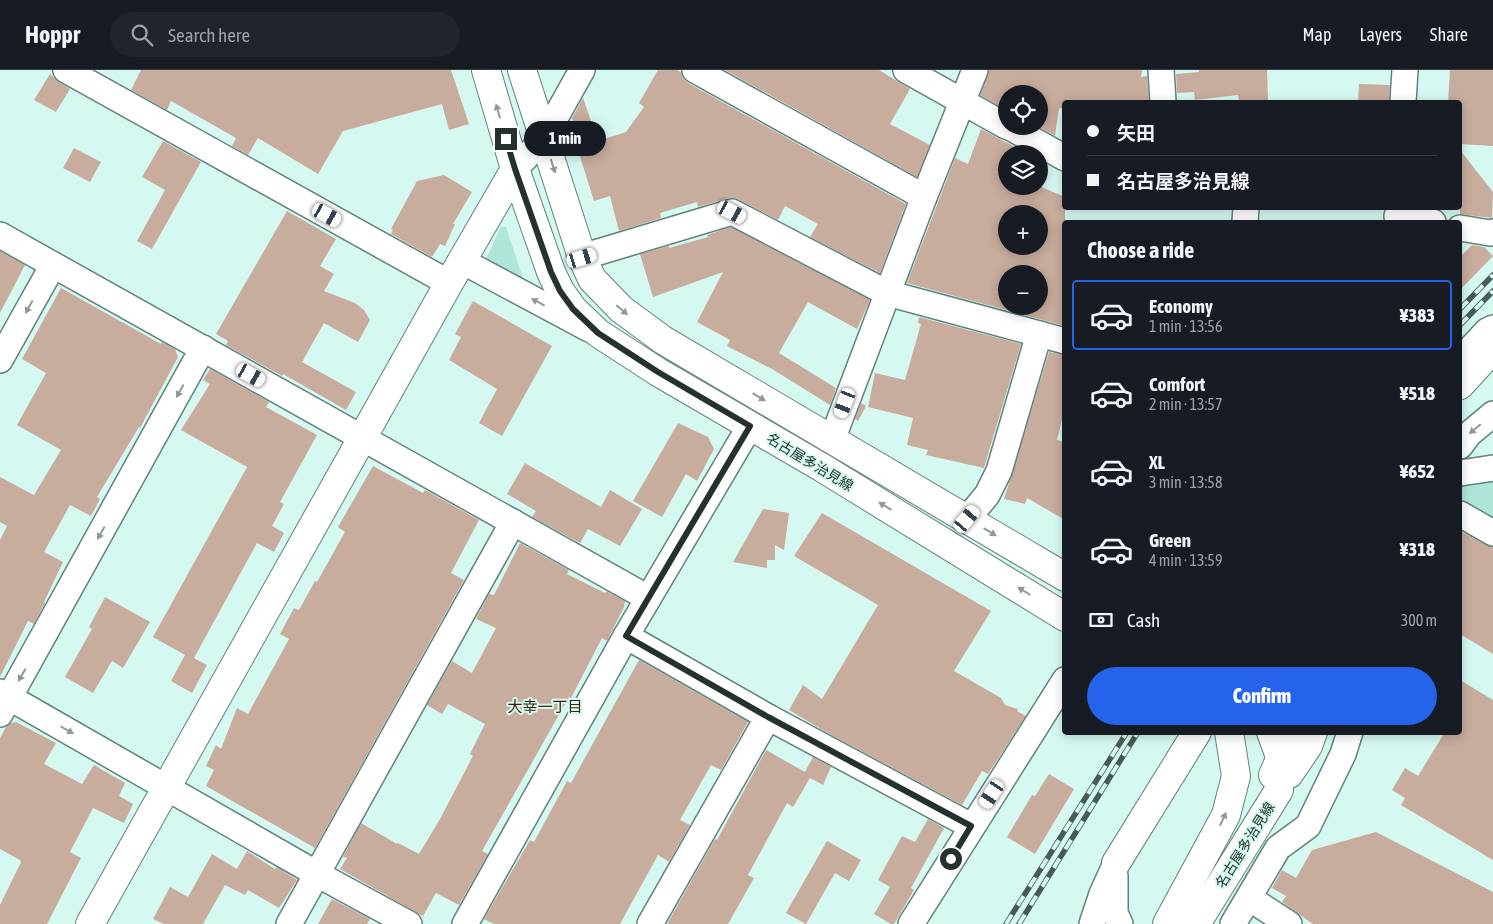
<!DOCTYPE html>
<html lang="en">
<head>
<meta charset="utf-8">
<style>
	body { margin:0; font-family:"Asap Condensed","Noto Sans JP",sans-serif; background:#20242c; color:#f1f3f6; height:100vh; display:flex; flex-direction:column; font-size:19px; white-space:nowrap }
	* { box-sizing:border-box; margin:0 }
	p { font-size:16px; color:#9ea1a6 }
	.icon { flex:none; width:28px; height:28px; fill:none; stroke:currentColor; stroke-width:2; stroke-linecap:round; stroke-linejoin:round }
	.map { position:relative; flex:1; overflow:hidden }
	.drawer { position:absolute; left:1062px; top:150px; width:400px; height:515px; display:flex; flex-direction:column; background:#171b24; border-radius:5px; box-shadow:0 2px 12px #0003 }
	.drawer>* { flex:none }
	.hud { position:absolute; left:1062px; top:30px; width:400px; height:110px; border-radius:5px; box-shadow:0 2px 12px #0003; display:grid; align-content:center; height:110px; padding:0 25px; background:#171b24 }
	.tools { position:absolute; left:998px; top:15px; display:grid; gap:10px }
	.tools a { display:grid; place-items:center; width:50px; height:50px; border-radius:50%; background:#171b24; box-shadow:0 2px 12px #0003; font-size:25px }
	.end { position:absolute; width:22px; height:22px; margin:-11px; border:6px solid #24312f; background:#fff; box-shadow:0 0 0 2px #fff }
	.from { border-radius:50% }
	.bubble { position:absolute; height:35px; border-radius:18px; background:#171b24; box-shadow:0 2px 12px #0003; font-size:16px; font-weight:800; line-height:35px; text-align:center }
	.car { position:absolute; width:15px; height:30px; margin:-15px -8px; border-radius:6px; box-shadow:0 0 4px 1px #0007; background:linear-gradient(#fff 24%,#345 0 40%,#fff 0 76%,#345 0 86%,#fff 0) }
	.hud b { display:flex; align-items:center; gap:18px; height:48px; font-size:19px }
	.hud b+b { border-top:1px solid #363941 }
	.hud i { width:12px; height:12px; background:#f1f3f6 }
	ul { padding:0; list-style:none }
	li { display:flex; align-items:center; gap:15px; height:70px; margin:0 10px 8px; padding:0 15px; border:2px solid transparent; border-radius:5px }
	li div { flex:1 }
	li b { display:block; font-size:19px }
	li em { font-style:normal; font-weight:800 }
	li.on { border-color:#2563eb }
	li>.icon { width:45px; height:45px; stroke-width:1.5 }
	h2 { padding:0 25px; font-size:22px; line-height:60px }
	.pay { display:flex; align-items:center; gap:12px; height:55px; padding:0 25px; font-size:19px }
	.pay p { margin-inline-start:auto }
	.action { display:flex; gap:10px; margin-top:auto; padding:10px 25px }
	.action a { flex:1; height:58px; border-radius:30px; background:#2563eb; color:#fff; font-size:20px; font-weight:800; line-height:58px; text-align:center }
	header { display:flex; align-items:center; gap:30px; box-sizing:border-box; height:70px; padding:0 25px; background:#171b24; border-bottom:1px solid #363941 }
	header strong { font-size:24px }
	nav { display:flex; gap:28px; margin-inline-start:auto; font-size:18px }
	.search { width:350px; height:45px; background:#20242c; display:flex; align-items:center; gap:12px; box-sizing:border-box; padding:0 18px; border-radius:28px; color:#9ea1a6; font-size:19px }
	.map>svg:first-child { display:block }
	.green { fill:#b0e5da }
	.building { fill:#c8ac9d; fill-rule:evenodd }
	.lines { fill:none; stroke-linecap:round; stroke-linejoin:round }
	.street-casing { stroke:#62827c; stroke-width:28 }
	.secondary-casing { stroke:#62827c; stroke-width:30 }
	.primary-casing { stroke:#62827c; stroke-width:30 }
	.street { stroke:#fff; stroke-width:25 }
	.secondary { stroke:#fff; stroke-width:28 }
	.primary { stroke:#fff; stroke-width:28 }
	.rail-casing { stroke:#485a57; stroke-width:5.5 }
	.rail { stroke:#d5f9f1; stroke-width:4; stroke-dasharray:11; stroke-linecap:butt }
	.oneway { fill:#929897 }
	.route { stroke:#24312f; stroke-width:6 }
	.labels { text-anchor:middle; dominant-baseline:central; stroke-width:4; stroke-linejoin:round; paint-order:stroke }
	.street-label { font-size:14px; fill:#24312f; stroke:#d5f9f1 }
	.neighbourhood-label { font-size:15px; fill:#41200a; stroke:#d5f9f1 }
</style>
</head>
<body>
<header>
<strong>Hoppr</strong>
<div class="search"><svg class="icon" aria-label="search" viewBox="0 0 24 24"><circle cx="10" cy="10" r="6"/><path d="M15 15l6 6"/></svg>Search here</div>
<nav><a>Map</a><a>Layers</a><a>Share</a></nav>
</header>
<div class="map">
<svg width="1493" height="854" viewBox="0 0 1493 854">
	<rect width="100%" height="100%" fill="#d5f9f1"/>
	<g class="green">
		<path d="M501 157H506L525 214 485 191Z"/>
		<path d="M1493 406V456L1460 436V417L1465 410Z"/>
	</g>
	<g class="building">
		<path d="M141 0H451L469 54 449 60 442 34 343 61 318 104 258 68 248 85 232 76 236 68 171 31 167 40 131 20Z"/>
		<path d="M658 0H677L681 2 683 8 688 13 906 134 880 203 810 167 818 154 785 136 778 150 738 129 728 128 698 137 697 132 660 143 661 148 619 161 610 126 594 131 577 77 580 76 572 48 583 28 598 71 626 62 644 37 639 33Z"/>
		<path d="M725 0H879L910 19 890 54 930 75 917 107Z"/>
		<path d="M989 0H1142L1141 7 1147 6 1149 32H1065V39L1059 38 1055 66 1038 56 1039 24H1006V40L980 25Z"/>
		<path d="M1199 0H1267L1268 31H1239L1238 25 1195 30 1194 22 1177 23 1176 4 1199 2Z"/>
		<path d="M1450 0H1493V76L1460 74V32H1448Z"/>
		<path d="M50 4 59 12 70 19 56 42 34 30Z"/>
		<path d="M1359 14 1390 15 1389 32H1358Z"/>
		<path d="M981 59 1028 84H1006V116H1039L1065 127V256L907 213 955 88 968 94ZM1006 144H1039V176H1006ZM1006 204H1039V236H1006Z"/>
		<path d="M163 71 201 92 152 179 137 171 165 120 142 107Z"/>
		<path d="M74 78 101 92 90 112 63 98Z"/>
		<path d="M1460 80 1493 122 1492 148 1460 144Z"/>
		<path d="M444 105 472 122 453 154H455L445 176 440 174 432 187 391 164 393 160 391 159 417 111Z"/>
		<path d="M287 141 336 169 320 196 334 204 324 221 355 233 364 240 370 250 358 272 324 253 302 292 356 322 346 340 283 304 282 306 226 275 228 271 216 264Z"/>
		<path d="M731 157 870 230 857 259 808 232 779 283 836 318 830 335 772 299 727 276 730 270 697 252 723 202 653 227 640 184 669 176V178L708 167 707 165Z"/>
		<path d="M1472 175 1484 177 1493 186 1460 220V187Z"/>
		<path d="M0 181 25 195 0 243Z"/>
		<path d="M61 218 161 274 162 272 175 279 178 287 140 358 139 357 97 427 100 429 91 446 70 435 44 482 63 492 44 532 45 533 34 554 28 551 0 607V470L7 456 0 452V407L34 425 61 380 17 355 46 303 22 289Z"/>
		<path d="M473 231 552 276 502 366 479 353 497 319 449 290 461 267 455 264Z"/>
		<path d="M919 247 1021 274 984 398 926 385 928 380 907 375 913 348 868 337 875 303 905 310 921 254 918 253Z"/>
		<path d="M1049 282 1065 285V338L1057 370 1065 372V450L1027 428 1025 434 1004 429Z"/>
		<path d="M210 299 269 332 266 337 317 365 280 432 284 434 272 456 284 463 274 482 257 473 194 588 207 595 192 623 171 611 185 585 153 567 247 397 181 360 210 314 203 310Z"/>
		<path d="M861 333 866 336 858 351 855 349Z"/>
		<path d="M678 353 708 367 714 379 697 411 686 404 662 447 633 431Z"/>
		<path d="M525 393 601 437 610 420 642 439 620 476 588 459 580 473 532 447 536 441 507 424Z"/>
		<path d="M373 396 423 423 425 420 479 450 451 503 464 510 315 778 206 716 214 700 206 696 216 675 221 679 237 638 248 644 289 569 280 564 294 538 299 540 315 511 317 512 345 462 338 457Z"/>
		<path d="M763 439 789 443 784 480 775 475V490H767V498L733 492Z"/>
		<path d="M822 443 991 541 954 601 1001 628 1005 635 1018 639 1017 641 1026 646 988 704 982 701 962 735 826 662 789 640 803 615 822 629 878 535 794 486Z"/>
		<path d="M1460 461 1486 475 1493 477V584L1460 564Z"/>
		<path d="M520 473 569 500 567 504 605 523 606 521 625 531 624 537 607 571 602 568 571 628 569 627 482 781 488 784 459 835 436 823 423 846 340 799 347 788 343 787 361 753 397 774 398 773 419 784 440 749 473 686 470 684 485 654 448 634 442 644 427 635 452 591 472 603 496 558 476 549 489 524 494 525Z"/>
		<path d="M105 527 150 552 123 598 112 591 93 623 65 607 92 559 89 557Z"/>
		<path d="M639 590 748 652 721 700 711 695 680 750 690 755 669 792 658 785 620 854H494L484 849 530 770 534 772 567 711 571 713Z"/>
		<path d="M1460 610 1493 630V790L1401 735 1405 728 1392 720 1405 698 1418 706 1445 662H1460Z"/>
		<path d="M16 652 56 673 44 694 82 714 94 695 125 713 119 726 133 734 124 753 93 738 70 782 81 788 47 854H0V835L21 792 20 790 0 779V668L6 657 11 653Z"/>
		<path d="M766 680 805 702 813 687 831 697 823 715 810 708 793 737 787 733 748 805 754 808 728 854H667L715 769 717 770Z"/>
		<path d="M1049 704 1074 719 1035 784 1007 767 1032 725 1035 726Z"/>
		<path d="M928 749 944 758 911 818 914 820 894 854H891L874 844 890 817 878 810 902 766 915 772Z"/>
		<path d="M1376 762 1493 822V854H1313L1282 832 1286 826 1272 818 1282 800 1296 808 1312 780Z"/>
		<path d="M827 771 861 790 849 811 835 803 806 854 786 843Z"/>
		<path d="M247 781 275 799 277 797 297 810 279 838 248 820 245 825 225 815 203 854H164L153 849 170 817 188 827 212 784 237 799Z"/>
		<path d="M332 829 370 849 367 854H318Z"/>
	</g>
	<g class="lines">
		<defs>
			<g id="street">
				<path d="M66 0 449 213"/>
				<path d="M695 0 924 127"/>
				<path d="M906 0 1006 56"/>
				<path d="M1161 0 1163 32"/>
				<path d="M1403 32 1405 0"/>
				<path d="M1008 56 1065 88"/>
				<path d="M515 99 544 68 582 0"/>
				<path d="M1397 146 1433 152"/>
				<path d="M1245 152 1246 138"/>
				<path d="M1460 158 1490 163 1493 162"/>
				<path d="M0 165 648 528"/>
				<path d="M582 187 732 142 887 223 1065 271"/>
				<path d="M462 191 589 259"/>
				<path d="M0 290 53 195"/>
				<path d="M1460 290 1487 261 1493 258"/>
				<path d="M832 370 924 127 975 0"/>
				<path d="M1460 376 1469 364 1493 344"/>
				<path d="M1460 403 1493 398"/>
				<path d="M1460 444 1493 463"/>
				<path d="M967 449 987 425 999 401 1039 264"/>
				<path d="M626 566 768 647 971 756"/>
				<path d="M0 622 317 804 409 854"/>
				<path d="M0 644 203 278"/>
				<path d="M1115 806V843L1120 854"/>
				<path d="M1249 828 1289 854"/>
				<path d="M289 854 513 452"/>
				<path d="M465 854 626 566 750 356"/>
				<path d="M650 854 768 647"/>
				<path d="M911 854 1065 610"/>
				<path d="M1092 854 1102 824 1116 793"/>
				<path d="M1233 854 1278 778 1308 756 1343 684 1350 662"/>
			</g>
			<g id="secondary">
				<path d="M1460 315 1493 279"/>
				<path d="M1289 704 1308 676 1313 662"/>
				<path d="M1273 705 1292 662"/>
				<path d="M1116 793 1197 662"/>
				<path d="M90 854 449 213 515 99"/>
			</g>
			<g id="primary">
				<path d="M486 0 515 99 551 202 560 221 573 239 598 263 658 302 821 397 1065 547"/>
				<path d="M522 0 582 187 592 209 621 239 663 270 1065 507"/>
				<path d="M1167 854 1226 745 1236 706 1229 662"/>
				<path d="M1196 854 1279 720V684L1271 662"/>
			</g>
		</defs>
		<use href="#street" class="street-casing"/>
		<use href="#secondary" class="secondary-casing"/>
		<use href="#primary" class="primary-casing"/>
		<use href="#street" class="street"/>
		<use href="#secondary" class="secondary"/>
		<use href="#primary" class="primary"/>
		<defs>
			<g id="rail">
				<path d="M1460 239 1493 205"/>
				<path d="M1460 255 1493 221"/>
				<path d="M1006 854 1127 662"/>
				<path d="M1019 854 1138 662"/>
			</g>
		</defs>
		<use href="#rail" class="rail-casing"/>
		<use href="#rail" class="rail"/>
	</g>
	<defs><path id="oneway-solid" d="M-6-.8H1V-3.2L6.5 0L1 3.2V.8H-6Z" transform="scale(1.25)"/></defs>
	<g class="oneway">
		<use href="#oneway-solid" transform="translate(498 41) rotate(-106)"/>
		<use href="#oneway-solid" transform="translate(553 96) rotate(72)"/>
		<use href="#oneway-solid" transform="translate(538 232) rotate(-152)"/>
		<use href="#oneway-solid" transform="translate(29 237) rotate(119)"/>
		<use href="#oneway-solid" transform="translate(622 240) rotate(40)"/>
		<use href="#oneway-solid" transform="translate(180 321) rotate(119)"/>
		<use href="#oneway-solid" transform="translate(759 327) rotate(31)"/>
		<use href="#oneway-solid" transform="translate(1475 359) rotate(140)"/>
		<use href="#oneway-solid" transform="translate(885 436) rotate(-149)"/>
		<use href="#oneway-solid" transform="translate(990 462) rotate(31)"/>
		<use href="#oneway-solid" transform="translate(101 463) rotate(119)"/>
		<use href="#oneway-solid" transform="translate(1024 521) rotate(-148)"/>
		<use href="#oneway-solid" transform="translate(22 605) rotate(119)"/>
		<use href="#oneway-solid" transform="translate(67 660) rotate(30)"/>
		<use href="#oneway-solid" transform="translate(1223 749) rotate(-65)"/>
	</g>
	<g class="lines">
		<path class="route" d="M506 69 515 99 551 202 560 221 573 239 598 263 658 302 750 356 626 566 768 647 971 756 951 789"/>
	</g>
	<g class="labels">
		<g class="street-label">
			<text transform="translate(810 392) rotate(31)">名古屋多治見線</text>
			<text transform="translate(1245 775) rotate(-58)">名古屋多治見線</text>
		</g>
		<g class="neighbourhood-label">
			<text x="545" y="636">大幸一丁目</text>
		</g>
	</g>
</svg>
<div class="tools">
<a><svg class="icon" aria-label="locate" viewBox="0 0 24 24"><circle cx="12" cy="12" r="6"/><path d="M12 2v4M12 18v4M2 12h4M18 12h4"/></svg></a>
<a><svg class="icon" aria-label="layers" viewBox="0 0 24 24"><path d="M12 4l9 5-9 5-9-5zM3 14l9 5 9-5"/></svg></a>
<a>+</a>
<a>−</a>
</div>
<i class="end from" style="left:951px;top:789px"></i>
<i class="end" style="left:506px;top:69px"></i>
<div class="bubble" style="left:524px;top:51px;width:82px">1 min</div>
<i class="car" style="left:732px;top:142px;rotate:118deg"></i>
<i class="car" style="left:327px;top:145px;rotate:119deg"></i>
<i class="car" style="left:582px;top:188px;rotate:73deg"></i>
<i class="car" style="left:251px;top:305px;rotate:119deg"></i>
<i class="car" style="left:845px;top:333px;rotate:201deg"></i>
<i class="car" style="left:967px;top:449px;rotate:40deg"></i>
<i class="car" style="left:992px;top:724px;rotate:213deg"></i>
<div class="hud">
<b><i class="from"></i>矢田</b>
<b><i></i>名古屋多治見線</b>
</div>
<section class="drawer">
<h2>Choose a ride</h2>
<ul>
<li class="on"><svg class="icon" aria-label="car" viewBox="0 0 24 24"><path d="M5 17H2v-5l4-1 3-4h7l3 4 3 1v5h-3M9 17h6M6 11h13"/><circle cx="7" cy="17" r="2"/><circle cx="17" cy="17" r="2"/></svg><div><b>Economy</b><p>1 min · 13:56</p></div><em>¥383</em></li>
<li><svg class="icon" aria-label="car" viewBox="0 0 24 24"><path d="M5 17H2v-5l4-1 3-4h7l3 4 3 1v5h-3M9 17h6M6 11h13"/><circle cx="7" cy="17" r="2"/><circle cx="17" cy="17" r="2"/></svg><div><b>Comfort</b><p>2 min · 13:57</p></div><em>¥518</em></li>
<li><svg class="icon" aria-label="car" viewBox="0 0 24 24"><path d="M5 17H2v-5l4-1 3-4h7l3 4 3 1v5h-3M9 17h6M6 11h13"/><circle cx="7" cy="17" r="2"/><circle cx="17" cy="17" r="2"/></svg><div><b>XL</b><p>3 min · 13:58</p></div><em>¥652</em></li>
<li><svg class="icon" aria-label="car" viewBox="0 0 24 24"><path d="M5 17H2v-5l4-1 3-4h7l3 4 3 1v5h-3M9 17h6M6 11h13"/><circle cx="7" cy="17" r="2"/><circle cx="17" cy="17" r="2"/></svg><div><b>Green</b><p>4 min · 13:59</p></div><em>¥318</em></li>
</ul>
<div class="pay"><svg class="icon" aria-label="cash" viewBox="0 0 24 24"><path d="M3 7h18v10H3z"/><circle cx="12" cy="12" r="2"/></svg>Cash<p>300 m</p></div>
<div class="action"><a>Confirm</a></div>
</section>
</div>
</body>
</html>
